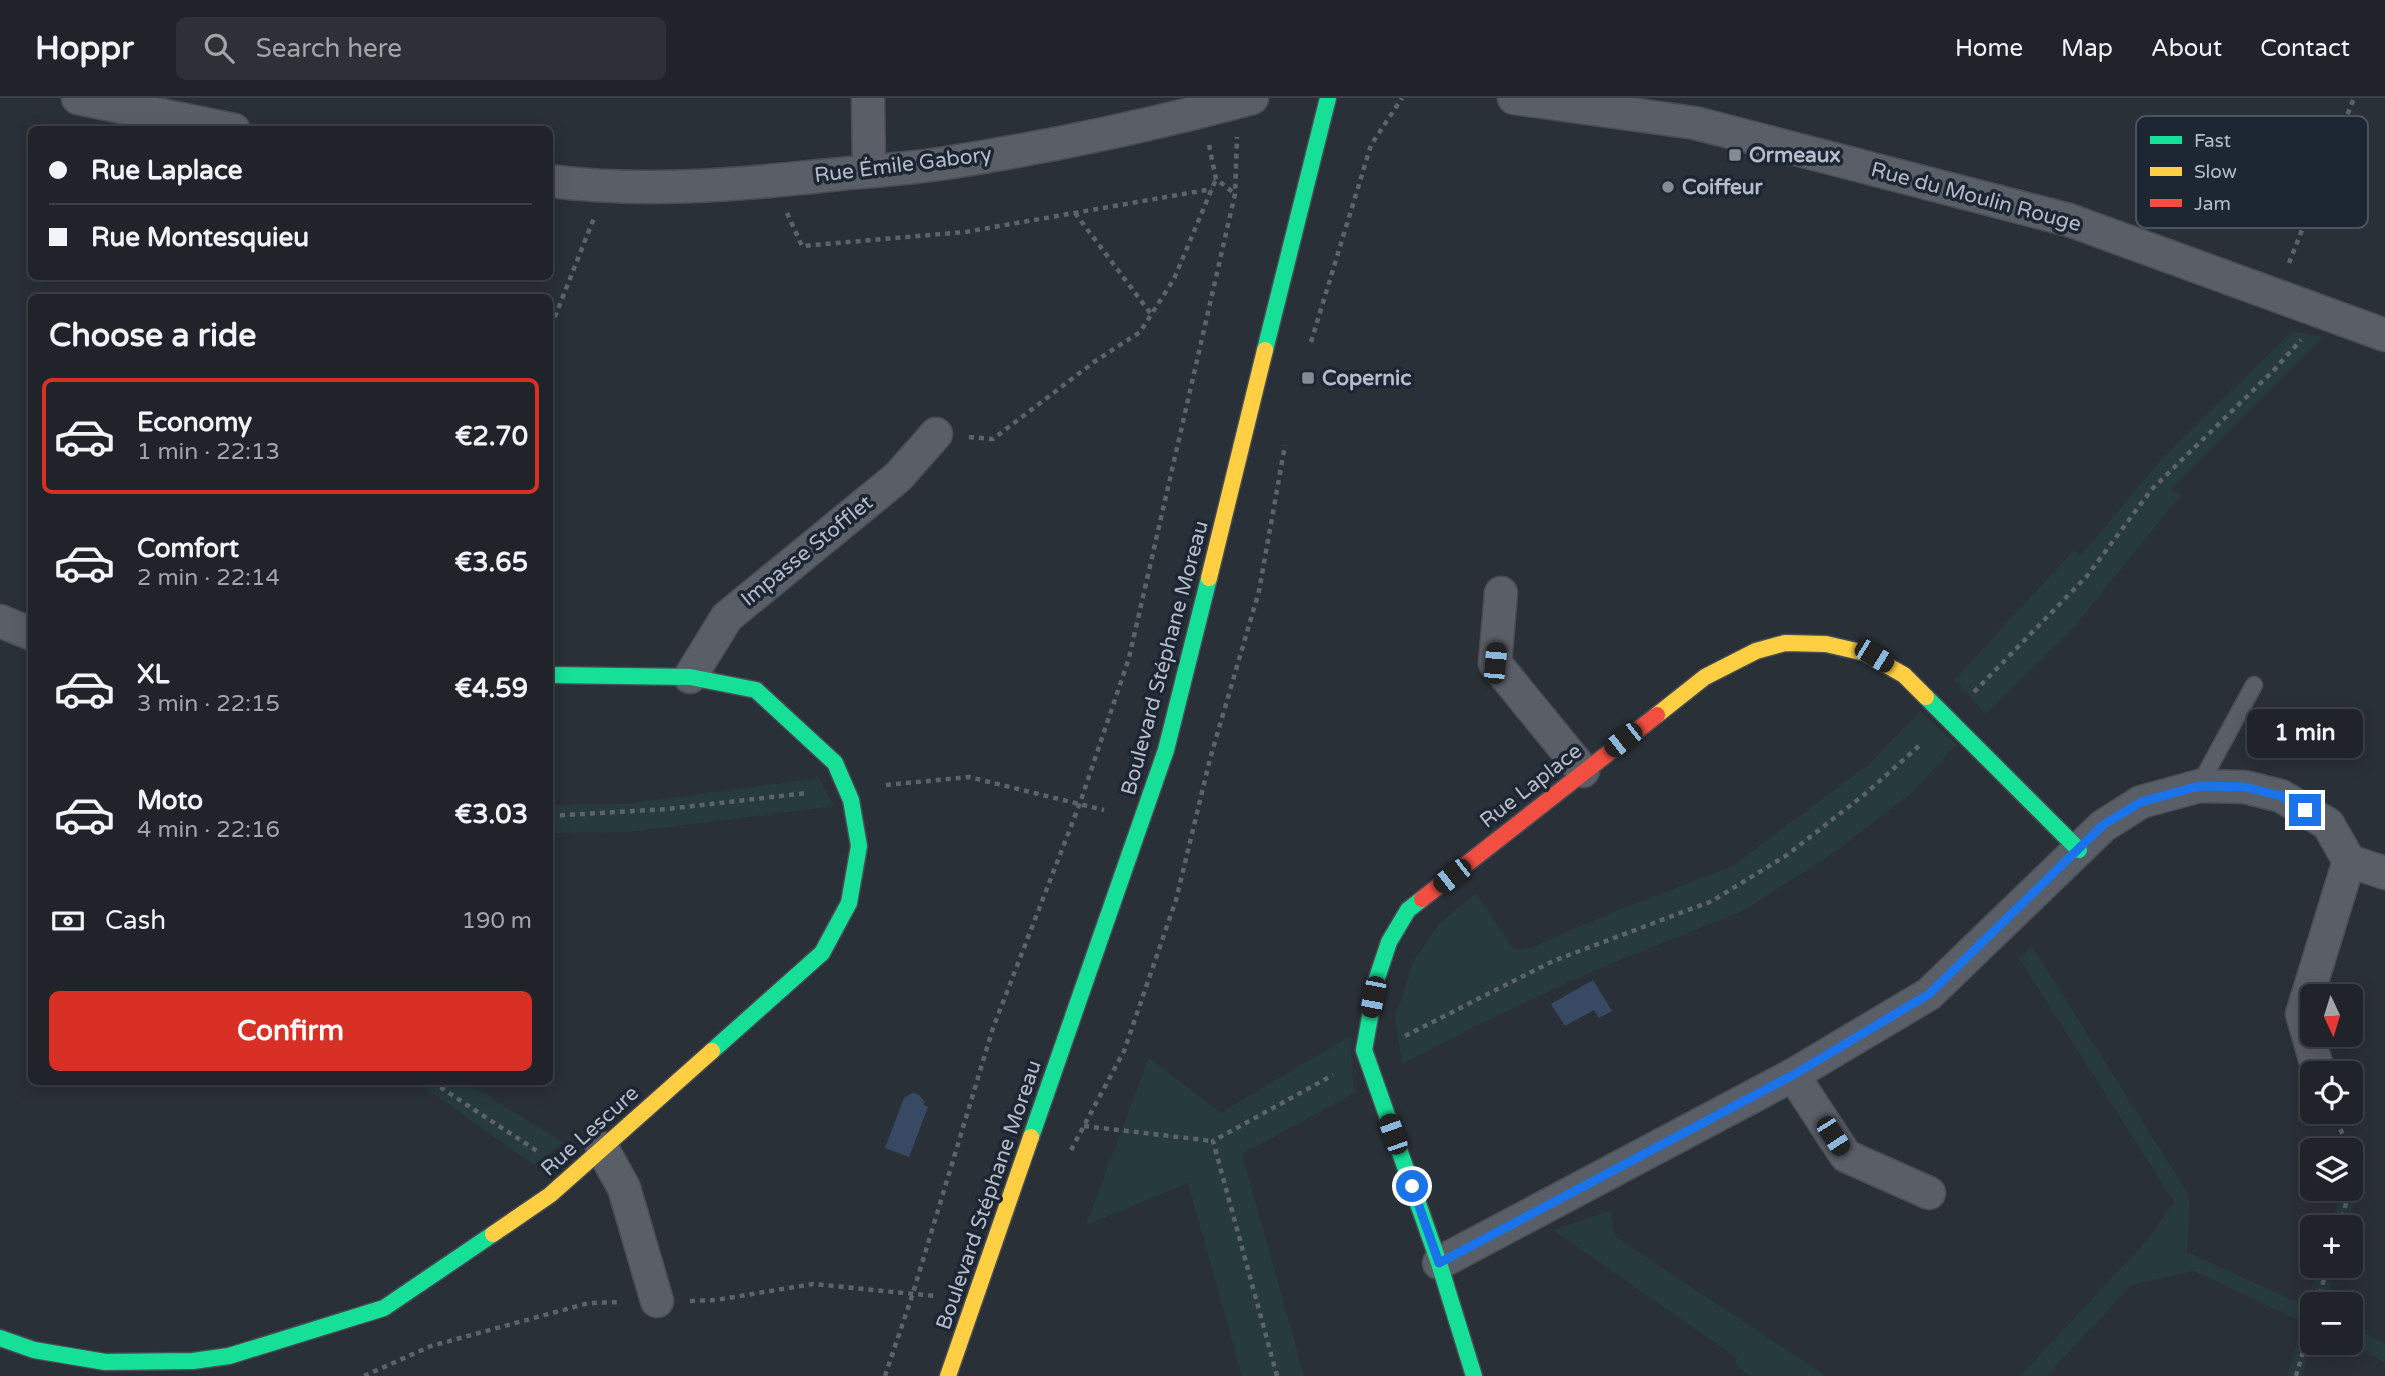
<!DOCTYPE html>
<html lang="en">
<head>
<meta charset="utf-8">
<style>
	body { margin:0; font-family:"Varela Round",sans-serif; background:#2d3036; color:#f1f3f6; height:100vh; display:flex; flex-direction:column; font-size:26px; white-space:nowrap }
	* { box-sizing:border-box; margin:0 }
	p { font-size:23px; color:#a2a4a8 }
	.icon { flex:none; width:38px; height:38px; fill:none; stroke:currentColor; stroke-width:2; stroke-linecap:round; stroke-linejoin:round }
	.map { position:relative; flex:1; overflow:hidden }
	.details { position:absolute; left:28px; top:196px; width:525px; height:791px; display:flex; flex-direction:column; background:#20242a; border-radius:10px; box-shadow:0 4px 18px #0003,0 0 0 2px #3d4147 }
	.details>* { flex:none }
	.guide { position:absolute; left:28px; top:28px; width:525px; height:154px; border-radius:10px; box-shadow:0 4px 18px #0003,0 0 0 2px #3d4147; display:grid; align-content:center; height:154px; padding:0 21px; background:#20242a }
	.needle { width:46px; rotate:176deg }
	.controls { position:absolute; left:2300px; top:886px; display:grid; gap:14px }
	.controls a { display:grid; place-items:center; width:63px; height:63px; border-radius:10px; background:#20242a; box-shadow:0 4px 18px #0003,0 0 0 2px #3d4147; font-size:35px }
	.end { position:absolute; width:32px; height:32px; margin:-16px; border:9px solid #1a73e8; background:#fff; box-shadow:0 0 0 4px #fff }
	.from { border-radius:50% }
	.bubble { position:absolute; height:49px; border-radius:10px; background:#20242a; box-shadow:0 4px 18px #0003,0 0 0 2px #3d4147; font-size:23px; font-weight:700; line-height:49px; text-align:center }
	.car { position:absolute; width:21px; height:42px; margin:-21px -10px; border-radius:9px; box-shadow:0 0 5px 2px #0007; background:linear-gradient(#222 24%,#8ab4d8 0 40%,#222 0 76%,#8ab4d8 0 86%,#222 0) }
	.guide b { display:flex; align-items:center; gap:24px; height:66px; font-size:26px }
	.guide b+b { border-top:2px solid #3d4147 }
	.guide i { width:18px; height:18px; background:#f1f3f6 }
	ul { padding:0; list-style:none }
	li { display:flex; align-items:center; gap:21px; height:116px; margin:0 14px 10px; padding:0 7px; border:4px solid transparent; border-radius:10px }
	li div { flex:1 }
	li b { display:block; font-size:26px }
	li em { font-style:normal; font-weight:700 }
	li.on { border-color:#d93025 }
	li>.icon { width:63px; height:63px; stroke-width:1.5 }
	h2 { padding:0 21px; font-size:32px; line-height:84px }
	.pay { display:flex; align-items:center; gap:18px; height:77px; padding:0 21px; font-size:26px }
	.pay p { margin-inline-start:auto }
	.cta { display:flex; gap:14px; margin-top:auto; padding:14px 21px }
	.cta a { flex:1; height:80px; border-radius:10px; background:#d93025; color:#fff; font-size:28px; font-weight:700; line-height:80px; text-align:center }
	header { display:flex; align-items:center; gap:42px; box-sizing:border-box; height:98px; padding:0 35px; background:#20242a; border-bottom:2px solid #3d4147 }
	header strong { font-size:33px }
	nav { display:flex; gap:38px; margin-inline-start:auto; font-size:24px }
	.search { width:490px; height:63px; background:#2d3036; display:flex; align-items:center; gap:18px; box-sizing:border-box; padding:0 24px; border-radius:10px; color:#a2a4a8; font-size:26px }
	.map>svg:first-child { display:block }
	.green { fill:#273a3e }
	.water { fill:#384963 }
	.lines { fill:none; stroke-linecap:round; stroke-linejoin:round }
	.lane-casing { stroke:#484c53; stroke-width:19 }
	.street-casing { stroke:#484c53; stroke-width:35 }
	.fast-casing { stroke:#484c53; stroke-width:19 }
	.slow-casing { stroke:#484c53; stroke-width:19 }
	.jam-casing { stroke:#484c53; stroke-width:19 }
	.path { stroke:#5d636a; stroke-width:4.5; stroke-dasharray:5 5; stroke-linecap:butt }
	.lane { stroke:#5a5e66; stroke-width:16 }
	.street { stroke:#5a5e66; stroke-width:32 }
	.fast { stroke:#16e098; stroke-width:16 }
	.slow { stroke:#ffcf43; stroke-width:16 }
	.jam { stroke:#f24e42; stroke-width:16 }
	.route { stroke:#1a73e8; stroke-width:9 }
	.poi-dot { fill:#848b96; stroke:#1d2633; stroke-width:2.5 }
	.labels { text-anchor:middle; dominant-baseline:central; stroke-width:7; stroke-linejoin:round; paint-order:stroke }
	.poi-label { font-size:21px; font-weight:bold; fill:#b4bcc9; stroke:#1d2633; text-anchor:start }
	.street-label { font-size:21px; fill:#b4bcc9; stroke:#1d2633 }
	.key { fill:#1d2633; stroke:#4a5360; stroke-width:2 }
	.key-label { font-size:19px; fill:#b4bcc9 }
</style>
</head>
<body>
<header>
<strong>Hoppr</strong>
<div class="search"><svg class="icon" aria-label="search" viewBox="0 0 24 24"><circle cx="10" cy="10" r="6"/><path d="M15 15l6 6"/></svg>Search here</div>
<nav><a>Home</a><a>Map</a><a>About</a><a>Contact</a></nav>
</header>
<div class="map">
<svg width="2385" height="1278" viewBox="0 0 2385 1278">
	<rect width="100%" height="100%" fill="#2a3038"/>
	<g class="green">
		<path d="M2292 233 2323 239 2171 391 2181 397 2075 528 1986 616 1954 582 2074 452 2081 457 2161 362Z"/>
		<path d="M1920 613 1956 647 1915 692 1832 756 1743 813 1593 873 1482 925 1402 966 1395 920 1414 862 1439 826 1476 795 1514 852 1530 850 1618 812 1731 769 1869 666Z"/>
		<path d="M819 680 834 708 630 734 550 735V707L626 706Z"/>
		<path d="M2032 848 2190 1099 2187 1154 2306 1208 2319 1167H2336L2325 1206H2312V1244L2302 1278H2287L2303 1224 2194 1173 2131 1187 2047 1278H2020L2148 1141 2174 1104 2019 860Z"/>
		<path d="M1350 938 1354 995 1242 1056 1304 1278H1242L1188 1085 1086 1127 1149 960 1221 1015Z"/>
		<path d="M417 984H464L564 1044 534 1067Z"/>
		<path d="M2350 1075 2361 1080 2347 1129H2331L2342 1090H2350Z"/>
		<path d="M1611 1112 1614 1138 1826 1278H1750L1735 1267 1737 1260 1553 1132Z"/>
		<path d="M2350 1228 2385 1245V1264L2344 1244H2350Z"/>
	</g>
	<g class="water">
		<path d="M1593 882 1612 913 1599 920 1594 912 1565 928 1551 906Z"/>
		<path d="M912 995 918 996 925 1004 923 1007 928 1009 909 1059 885 1050 904 1000Z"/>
	</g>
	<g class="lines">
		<defs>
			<path id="lane" d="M2199 688 2254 587"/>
			<g id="street">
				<path d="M78 0 234 32"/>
				<path d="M868 0 869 73"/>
				<path d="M1514 0 1695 25 2069 122 2385 237"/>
				<path d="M550 83C643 95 737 87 830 77 868 73 908 71 946 65 1049 49 1152 27 1252 0"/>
				<path d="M1501 495 1495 565 1583 673"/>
				<path d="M0 523 32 536"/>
				<path d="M690 579 727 519 898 379 936 336"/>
				<path d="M2319 975 2302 916 2349 763"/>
				<path d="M1793 977 1846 1058 1929 1095"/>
				<path d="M602 1050 624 1090 657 1203"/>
				<path d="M1439 1165 1793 977 1929 896 2103 728 2141 704 2199 688 2245 689 2281 698 2328 726 2349 763 2385 775"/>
			</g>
			<g id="fast">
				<path d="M1265 252 1328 0"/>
				<path d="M550 577 690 579 756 592 835 665 851 702 859 748 849 805 822 855 712 953"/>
				<path d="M1926 599 2079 752"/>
				<path d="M1422 801 1408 812 1389 844 1377 880 1364 952 1439 1165 1474 1278"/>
				<path d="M1031 1039 1166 652 1209 480"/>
				<path d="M0 1240 34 1252 105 1264 193 1263 229 1258 384 1210 493 1136"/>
			</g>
			<g id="slow">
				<path d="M1209 480 1265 252"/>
				<path d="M1657 617 1705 579 1756 553 1785 545 1826 546 1865 555 1904 577 1926 599"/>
				<path d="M493 1136 550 1097 712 953"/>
				<path d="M948 1278 1031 1039"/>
			</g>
			<path id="jam" d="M1422 801 1657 617"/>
		</defs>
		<use href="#lane" class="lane-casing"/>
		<use href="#street" class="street-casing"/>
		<use href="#fast" class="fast-casing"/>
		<use href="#slow" class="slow-casing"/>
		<use href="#jam" class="jam-casing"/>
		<g class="path">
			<path d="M1209 47 1216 81 1234 95"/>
			<path d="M787 115 802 148 965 134 1212 91"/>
			<path d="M1075 115 1151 216"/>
			<path d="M2289 165 2354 0"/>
			<path d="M550 228 556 216 594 120"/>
			<path d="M1311 244 1371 47 1402 0"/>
			<path d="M969 339 993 341 1094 264 1140 234 1174 181 1216 81"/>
			<path d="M1974 594 2087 478 2152 391 2273 273 2301 242"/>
			<path d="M886 687 969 679 1104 712"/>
			<path d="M550 718 667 711 807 695"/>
			<path d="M1405 938 1553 863 1712 803 1787 757 1865 696 1920 647"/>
			<path d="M432 984 540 1055"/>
			<path d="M2332 1013 2350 1052"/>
			<path d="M1084 1028 1213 1043"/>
			<path d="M1071 1052 1124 953 1176 802 1210 661 1259 493 1285 347"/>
			<path d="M2339 1129 2357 1068 2350 1053"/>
			<path d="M690 1203 716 1202 813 1186 935 1198"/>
			<path d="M2317 1206 2328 1167"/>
			<path d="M364 1278 431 1248 589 1205 622 1204"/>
			<path d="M885 1278 913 1195 993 930 1080 705 1129 560 1235 96 1237 39"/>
			<path d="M1277 1278 1213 1043 1333 977"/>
			<path d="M2296 1278 2312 1223"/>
		</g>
		<use href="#lane" class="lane"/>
		<use href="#street" class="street"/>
		<use href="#fast" class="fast"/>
		<use href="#slow" class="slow"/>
		<use href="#jam" class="jam"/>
	</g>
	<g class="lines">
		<path class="route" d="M1412 1088 1439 1165 1793 977 1929 896 2103 727 2141 704 2199 688 2245 689 2281 698 2305 712"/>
	</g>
	<g class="poi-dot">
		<rect x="1728" y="50" width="14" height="14" rx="3.5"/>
		<circle cx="1668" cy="89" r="7"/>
		<rect x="1301" y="273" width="14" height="14" rx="3.5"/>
	</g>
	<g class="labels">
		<g class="poi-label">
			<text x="1749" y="57">Ormeaux</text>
			<text x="1682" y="89">Coiffeur</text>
			<text x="1322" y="280">Copernic</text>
		</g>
		<g class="street-label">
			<text transform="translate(903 67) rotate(-7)">Rue Émile Gabory</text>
			<text transform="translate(1976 99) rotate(15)">Rue du Moulin Rouge</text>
			<text transform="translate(807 453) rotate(-39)">Impasse Stofflet</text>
			<text transform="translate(1165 560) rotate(-75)">Boulevard Stéphane Moreau</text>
			<text transform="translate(1531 688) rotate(-38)">Rue Laplace</text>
			<text transform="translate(590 1033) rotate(-42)">Rue Lescure</text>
			<text transform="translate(989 1097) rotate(-71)">Boulevard Stéphane Moreau</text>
		</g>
	</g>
	<rect x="2136" y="18" width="232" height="112" rx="10" class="key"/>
	<rect x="2150" y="38" width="32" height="8" fill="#16e098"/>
	<rect x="2150" y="69" width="32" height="9" fill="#ffcf43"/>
	<rect x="2150" y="101" width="32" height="8" fill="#f24e42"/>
	<g class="key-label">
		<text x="2194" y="49">Fast</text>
		<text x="2194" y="80">Slow</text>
		<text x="2194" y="112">Jam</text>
	</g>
</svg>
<div class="controls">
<a><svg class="needle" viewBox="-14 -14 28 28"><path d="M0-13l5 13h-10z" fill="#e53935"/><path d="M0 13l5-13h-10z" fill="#a2a4a8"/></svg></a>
<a><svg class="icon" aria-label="locate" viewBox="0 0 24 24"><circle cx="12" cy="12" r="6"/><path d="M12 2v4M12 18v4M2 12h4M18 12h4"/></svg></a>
<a><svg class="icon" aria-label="layers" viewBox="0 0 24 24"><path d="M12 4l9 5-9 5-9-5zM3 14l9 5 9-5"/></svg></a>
<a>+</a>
<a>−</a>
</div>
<i class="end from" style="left:1412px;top:1088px"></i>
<i class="end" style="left:2305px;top:712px"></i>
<div class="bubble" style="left:2247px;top:611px;width:116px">1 min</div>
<i class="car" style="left:1874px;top:558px;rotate:122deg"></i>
<i class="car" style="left:1495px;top:565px;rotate:5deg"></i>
<i class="car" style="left:1623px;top:642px;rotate:232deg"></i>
<i class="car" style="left:1452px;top:778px;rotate:232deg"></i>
<i class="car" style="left:1373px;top:899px;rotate:191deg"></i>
<i class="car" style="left:1393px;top:1036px;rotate:341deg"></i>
<i class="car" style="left:1833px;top:1038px;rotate:147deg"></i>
<div class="guide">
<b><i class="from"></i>Rue Laplace</b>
<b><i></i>Rue Montesquieu</b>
</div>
<section class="details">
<h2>Choose a ride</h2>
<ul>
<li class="on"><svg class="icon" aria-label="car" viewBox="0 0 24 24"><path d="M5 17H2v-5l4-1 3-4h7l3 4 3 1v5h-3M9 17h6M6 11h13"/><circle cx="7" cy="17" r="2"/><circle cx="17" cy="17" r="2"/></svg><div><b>Economy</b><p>1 min · 22:13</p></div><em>€2.70</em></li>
<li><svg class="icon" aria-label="car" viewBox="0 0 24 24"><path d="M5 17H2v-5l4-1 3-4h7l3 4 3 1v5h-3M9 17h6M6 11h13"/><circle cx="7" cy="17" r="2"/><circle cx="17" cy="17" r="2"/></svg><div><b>Comfort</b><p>2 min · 22:14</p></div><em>€3.65</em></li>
<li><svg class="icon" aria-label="car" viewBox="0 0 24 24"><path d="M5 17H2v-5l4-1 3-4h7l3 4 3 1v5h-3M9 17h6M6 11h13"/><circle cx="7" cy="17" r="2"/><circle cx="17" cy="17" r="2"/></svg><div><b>XL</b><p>3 min · 22:15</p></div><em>€4.59</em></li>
<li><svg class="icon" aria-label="car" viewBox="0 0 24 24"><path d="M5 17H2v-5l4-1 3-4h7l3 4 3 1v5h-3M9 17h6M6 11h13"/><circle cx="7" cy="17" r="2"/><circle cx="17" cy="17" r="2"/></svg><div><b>Moto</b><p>4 min · 22:16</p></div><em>€3.03</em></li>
</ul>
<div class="pay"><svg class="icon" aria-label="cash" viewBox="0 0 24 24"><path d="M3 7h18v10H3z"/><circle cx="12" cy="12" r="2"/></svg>Cash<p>190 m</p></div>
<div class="cta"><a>Confirm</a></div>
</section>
</div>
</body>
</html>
